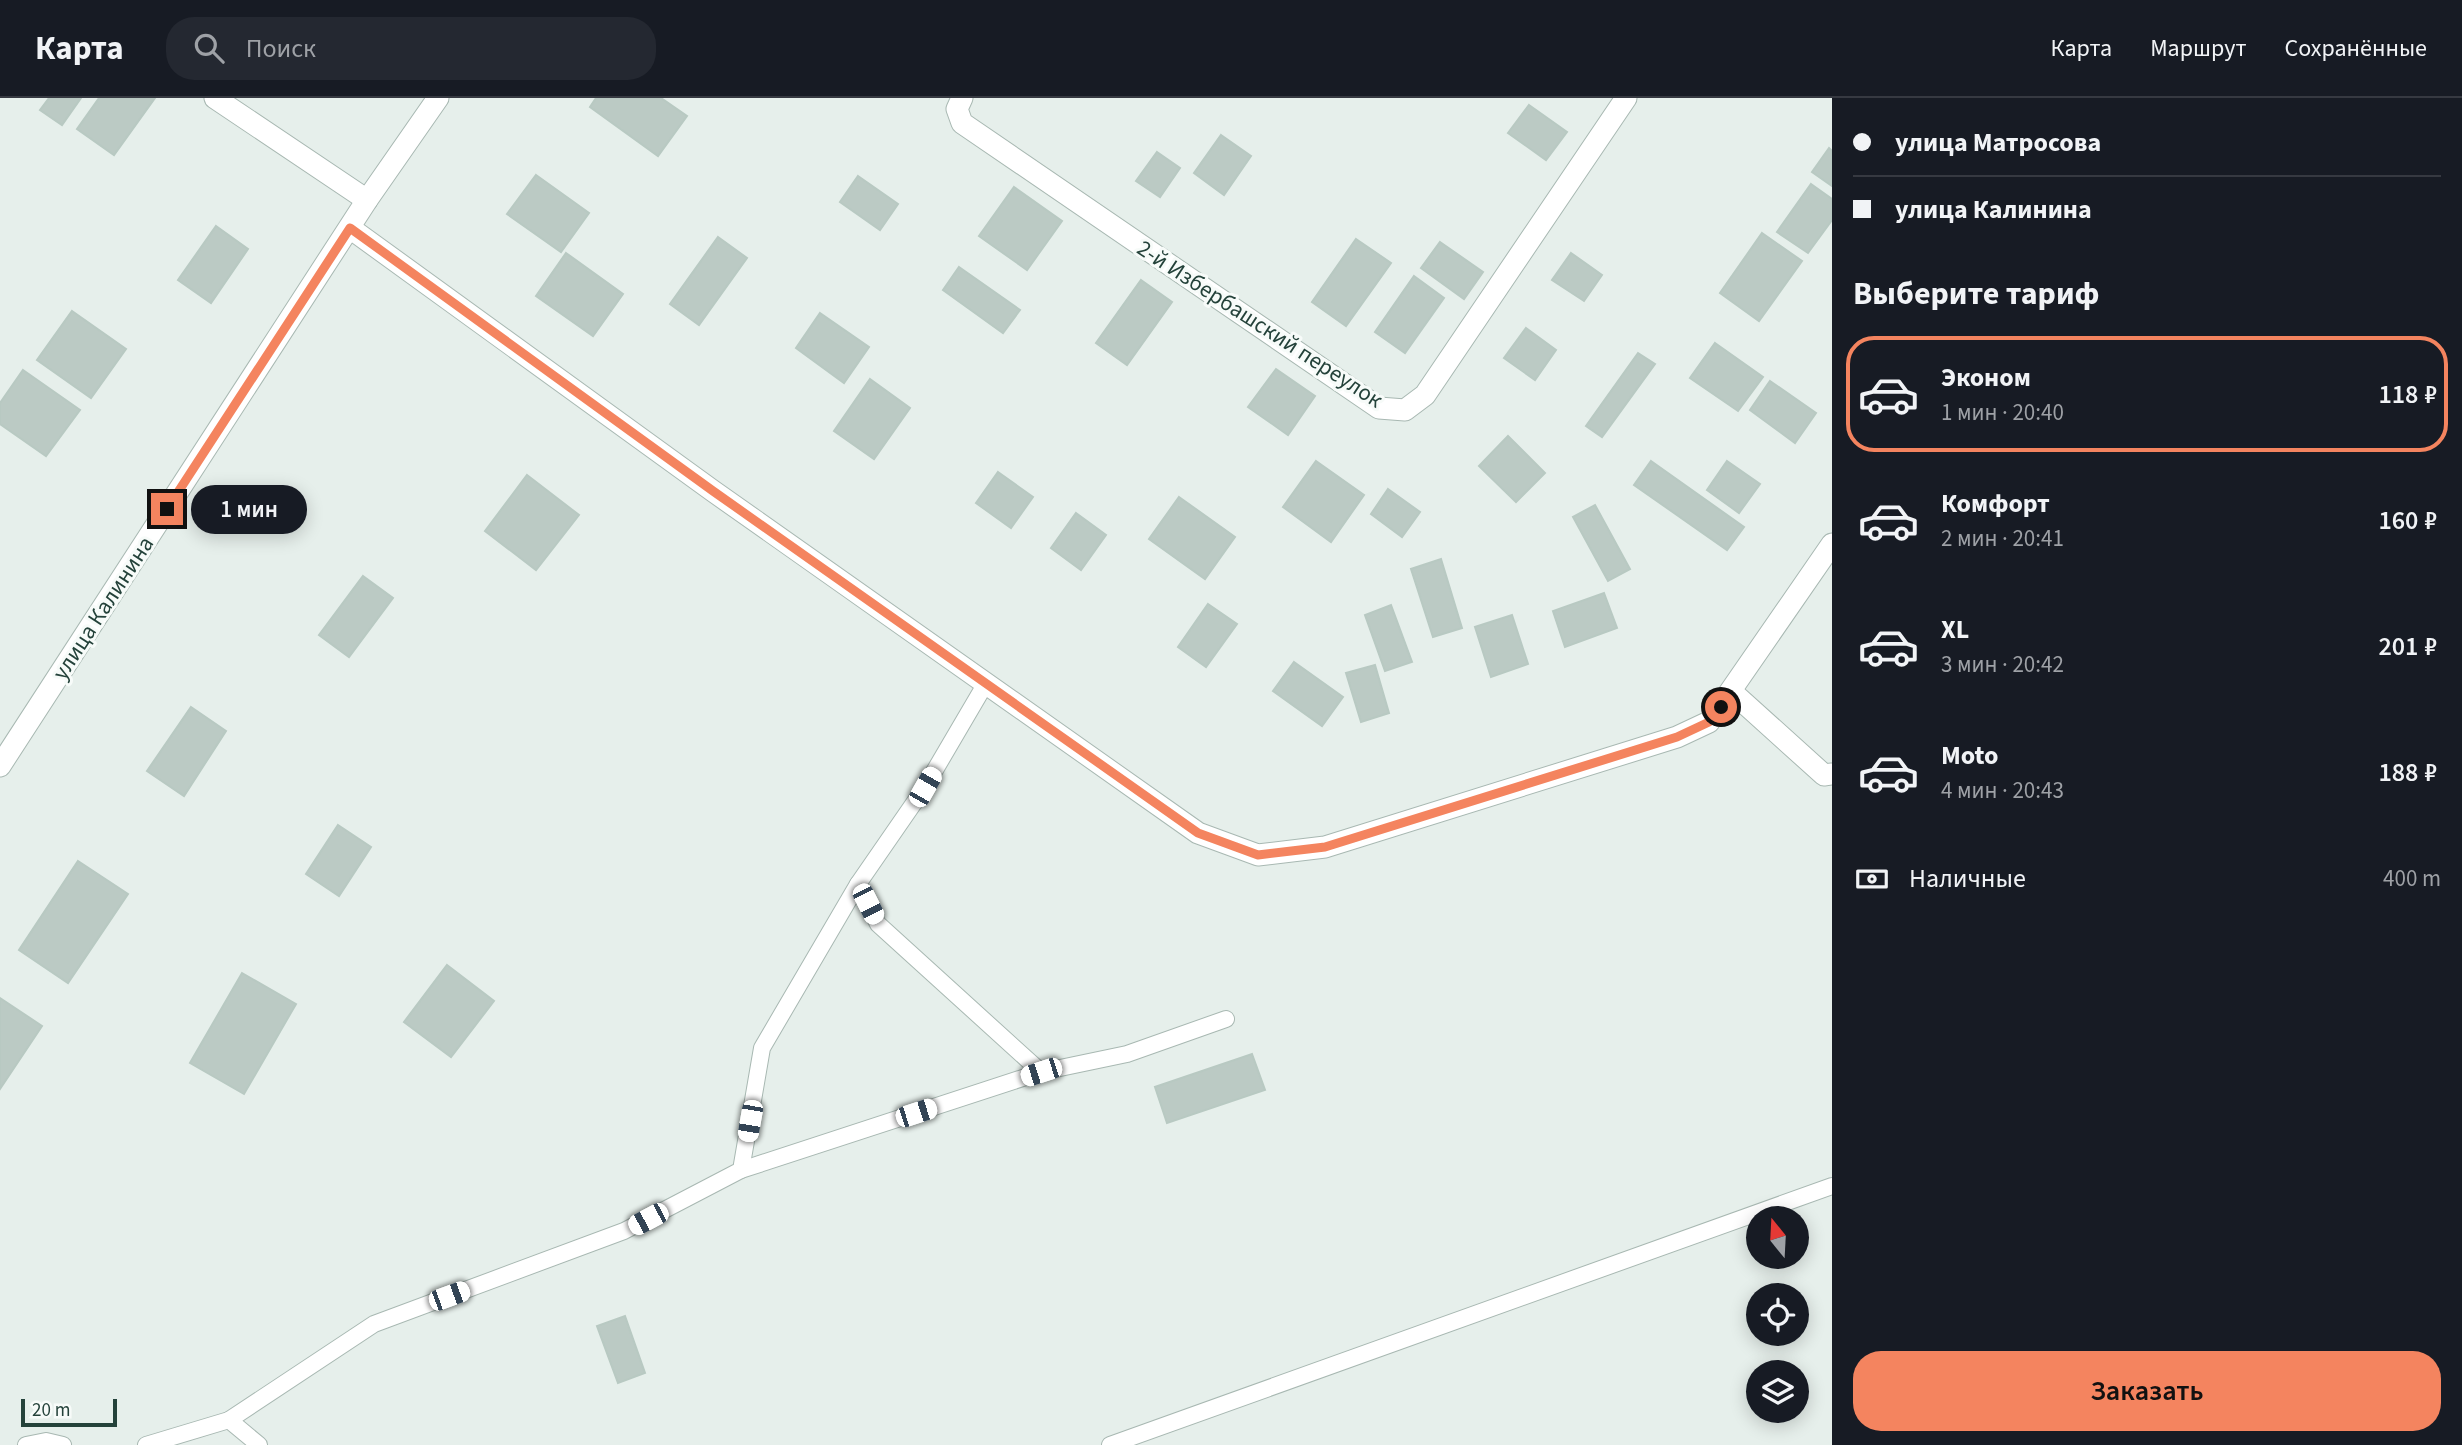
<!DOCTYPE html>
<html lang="ru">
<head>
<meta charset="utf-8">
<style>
	body { margin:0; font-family:"Source Sans 3",sans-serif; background:#242831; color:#f1f3f6; height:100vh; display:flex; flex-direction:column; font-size:26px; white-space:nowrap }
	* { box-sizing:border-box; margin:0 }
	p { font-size:23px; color:#9ea1a6 }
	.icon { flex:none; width:38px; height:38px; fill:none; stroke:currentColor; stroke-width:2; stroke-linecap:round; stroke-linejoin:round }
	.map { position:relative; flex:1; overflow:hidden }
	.panel { display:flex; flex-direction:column; background:#171b24; width:630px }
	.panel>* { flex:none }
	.top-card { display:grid; align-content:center; height:154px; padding:0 21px; background:#171b24 }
	.needle { width:46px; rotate:342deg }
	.tools { position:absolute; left:1746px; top:1108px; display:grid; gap:14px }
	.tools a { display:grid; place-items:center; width:63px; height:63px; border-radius:50%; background:#171b24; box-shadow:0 4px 18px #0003; font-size:35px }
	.scale { position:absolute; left:21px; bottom:18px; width:96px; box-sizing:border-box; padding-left:7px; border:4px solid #24423a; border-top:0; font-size:19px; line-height:24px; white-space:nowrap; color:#24423a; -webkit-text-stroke:5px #f7fbf9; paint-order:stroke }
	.end { position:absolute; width:32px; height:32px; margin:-16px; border:9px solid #f4845f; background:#111; box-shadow:0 0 0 4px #111 }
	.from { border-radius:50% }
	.bubble { position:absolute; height:49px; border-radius:24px; background:#171b24; box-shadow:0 4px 18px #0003; font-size:23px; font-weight:600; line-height:49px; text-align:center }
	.car { position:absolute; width:21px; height:42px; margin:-21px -10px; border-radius:9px; box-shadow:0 0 5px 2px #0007; background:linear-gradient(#fff 24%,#345 0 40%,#fff 0 76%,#345 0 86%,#fff 0) }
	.top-card b { display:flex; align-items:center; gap:24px; height:66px; font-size:26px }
	.top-card b+b { border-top:2px solid #363941 }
	.top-card i { width:18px; height:18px; background:#f1f3f6 }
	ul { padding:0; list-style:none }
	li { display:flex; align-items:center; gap:21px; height:116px; margin:0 14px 10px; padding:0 7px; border:4px solid transparent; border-radius:28px }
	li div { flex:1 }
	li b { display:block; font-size:26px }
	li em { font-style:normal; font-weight:600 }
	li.on { border-color:#f4845f }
	li>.icon { width:63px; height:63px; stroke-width:1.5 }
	h2 { padding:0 21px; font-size:32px; line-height:84px }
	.pay { display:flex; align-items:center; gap:18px; height:77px; padding:0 21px; font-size:26px }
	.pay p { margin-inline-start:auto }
	.primary-button { display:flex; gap:14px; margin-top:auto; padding:14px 21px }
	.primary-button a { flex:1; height:80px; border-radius:28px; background:#f4845f; color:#111; font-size:28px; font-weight:600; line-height:80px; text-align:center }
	header { display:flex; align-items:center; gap:42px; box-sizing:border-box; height:98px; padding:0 35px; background:#171b24; border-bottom:2px solid #363941 }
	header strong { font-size:33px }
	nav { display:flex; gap:38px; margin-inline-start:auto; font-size:24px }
	.search { width:490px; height:63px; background:#242831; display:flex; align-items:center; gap:18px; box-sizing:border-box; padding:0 24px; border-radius:28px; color:#9ea1a6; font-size:26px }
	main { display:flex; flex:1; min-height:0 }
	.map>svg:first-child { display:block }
	.building { fill:#bbcac4; stroke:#b8c9c2; stroke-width:2 }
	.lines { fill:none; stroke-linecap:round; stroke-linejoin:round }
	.service-casing { stroke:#a8b8b2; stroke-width:18 }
	.minor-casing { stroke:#a8b8b2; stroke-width:23 }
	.service { stroke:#fff; stroke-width:16 }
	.minor { stroke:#fff; stroke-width:21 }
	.route { stroke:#f4845f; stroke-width:9 }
	.labels { text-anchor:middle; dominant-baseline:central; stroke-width:6; stroke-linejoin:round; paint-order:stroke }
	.street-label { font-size:23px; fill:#24423a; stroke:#f7fbf9 }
</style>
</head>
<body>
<header>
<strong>Карта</strong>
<div class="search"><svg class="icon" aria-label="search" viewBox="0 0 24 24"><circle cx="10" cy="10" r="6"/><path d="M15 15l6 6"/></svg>Поиск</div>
<nav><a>Карта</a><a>Маршрут</a><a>Сохранённые</a></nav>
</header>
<main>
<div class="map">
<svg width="1832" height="1347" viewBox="0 0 1832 1347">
	<rect width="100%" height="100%" fill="#e6efeb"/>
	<g class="building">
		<path d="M49 0H81L62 27 40 12Z"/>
		<path d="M99 0H155L114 57 77 31Z"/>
		<path d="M596 0H661L687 18 658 58 590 9Z"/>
		<path d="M1529 7 1567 34 1546 62 1508 35Z"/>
		<path d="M1221 37 1251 58 1224 97 1194 75Z"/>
		<path d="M1829 50 1832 53V88L1812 74Z"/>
		<path d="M1157 54 1180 70 1160 99 1136 83Z"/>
		<path d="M536 77 589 115 561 154 507 116Z"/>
		<path d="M858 78 898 106 880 132 840 104Z"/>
		<path d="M1811 86 1832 101V122L1808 155 1777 134Z"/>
		<path d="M1014 89 1062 123 1027 172 979 138Z"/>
		<path d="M216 128 248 151 211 205 178 182Z"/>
		<path d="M1762 135 1802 163 1759 223 1720 195Z"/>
		<path d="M718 139 747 160 699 227 670 206Z"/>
		<path d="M1356 141 1391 165 1346 228 1312 204Z"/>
		<path d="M1440 144 1483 174 1464 201 1421 170Z"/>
		<path d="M566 155 623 196 593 238 536 198Z"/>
		<path d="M1571 155 1602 177 1584 203 1552 182Z"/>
		<path d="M959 169 1020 212 1003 235 943 192Z"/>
		<path d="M1414 178 1444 200 1405 255 1375 234Z"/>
		<path d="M1141 182 1172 204 1127 267 1096 245Z"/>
		<path d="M72 213 126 251 91 300 37 262Z"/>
		<path d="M820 215 869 249 844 285 796 250Z"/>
		<path d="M1526 230 1556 252 1535 282 1504 260Z"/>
		<path d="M1715 245 1763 279 1738 313 1690 280Z"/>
		<path d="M1638 255 1655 266 1602 339 1586 328Z"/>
		<path d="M1276 271 1315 298 1288 337 1248 309Z"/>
		<path d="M23 272 80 312 46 358 0 326V305Z"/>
		<path d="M870 281 910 310 874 361 834 333Z"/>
		<path d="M1770 283 1816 315 1795 345 1750 312Z"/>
		<path d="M1508 338 1545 375 1516 404 1479 368Z"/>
		<path d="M1316 363 1364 397 1331 444 1283 409Z"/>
		<path d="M1651 363 1744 429 1727 452 1634 387Z"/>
		<path d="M1727 363 1760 386 1739 415 1707 392Z"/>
		<path d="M998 374 1033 399 1011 430 976 405Z"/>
		<path d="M527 377 579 417 536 472 485 433Z"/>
		<path d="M1388 391 1420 414 1402 439 1371 416Z"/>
		<path d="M1179 399 1235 439 1205 481 1149 441Z"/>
		<path d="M1595 407 1630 471 1608 483 1573 419Z"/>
		<path d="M1076 415 1106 437 1081 472 1051 450Z"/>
		<path d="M1441 461 1462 530 1433 539 1411 471Z"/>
		<path d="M363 478 393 500 349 559 319 537Z"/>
		<path d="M1604 495 1617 530 1565 549 1553 513Z"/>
		<path d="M1208 506 1237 526 1206 569 1178 549Z"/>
		<path d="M1391 507 1412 564 1385 573 1365 517Z"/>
		<path d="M1512 517 1528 566 1491 579 1475 529Z"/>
		<path d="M1294 564 1343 599 1322 628 1273 593Z"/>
		<path d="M1375 567 1389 615 1361 624 1346 575Z"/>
		<path d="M191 609 226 633 184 698 147 673Z"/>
		<path d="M338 727 371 749 339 798 306 776Z"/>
		<path d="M78 763 128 796 68 885 19 852Z"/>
		<path d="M447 867 494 903 451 959 404 924Z"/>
		<path d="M242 875 296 906 244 996 190 965Z"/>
		<path d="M0 900 42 928 0 991Z"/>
		<path d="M1252 956 1265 992 1167 1025 1155 989Z"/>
		<path d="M625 1218 645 1275 618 1285 597 1228Z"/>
	</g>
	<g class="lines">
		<defs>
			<g id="service">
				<path d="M858 786 878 826 1041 974 1127 956 1226 921"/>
				<path d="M741 1072 1041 974"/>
				<path d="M229 1322 374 1226 624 1133 741 1072 762 950 858 786 925 689 986 585"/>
				<path d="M26 1347 46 1343 63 1347"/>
				<path d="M146 1347 229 1322 259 1347"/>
				<path d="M1110 1347 1832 1088"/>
			</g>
			<g id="minor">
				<path d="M215 0 367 102"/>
				<path d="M962 0 957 11 962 25 1379 310 1405 312 1425 297 1626 0"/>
				<path d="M350 130 713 393 1198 735 1258 757 1325 749 1677 639 1709 624 1832 446"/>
				<path d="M1732 594 1824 677 1832 676"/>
				<path d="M0 668 367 102 438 0"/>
			</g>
		</defs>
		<use href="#service" class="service-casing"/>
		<use href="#minor" class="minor-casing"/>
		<use href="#service" class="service"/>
		<use href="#minor" class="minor"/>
	</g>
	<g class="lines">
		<path class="route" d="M167 411 350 130 713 393 1198 735 1258 757 1325 749 1677 639 1709 624 1721 609"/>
	</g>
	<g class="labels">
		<g class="street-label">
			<text transform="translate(1260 226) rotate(33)">2-й Избербашский переулок</text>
			<text transform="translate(103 510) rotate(-57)">улица Калинина</text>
		</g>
	</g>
</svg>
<div class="tools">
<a><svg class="needle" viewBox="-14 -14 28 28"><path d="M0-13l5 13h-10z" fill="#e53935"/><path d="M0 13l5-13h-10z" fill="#9ea1a6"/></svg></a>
<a><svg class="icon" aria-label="locate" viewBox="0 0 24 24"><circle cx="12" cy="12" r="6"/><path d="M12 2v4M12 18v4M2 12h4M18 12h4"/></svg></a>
<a><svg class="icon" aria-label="layers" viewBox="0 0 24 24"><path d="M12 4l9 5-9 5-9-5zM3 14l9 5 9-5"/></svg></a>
</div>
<div class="scale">20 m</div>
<i class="end from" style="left:1721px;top:609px"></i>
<i class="end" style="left:167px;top:411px"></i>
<div class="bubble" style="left:191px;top:387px;width:116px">1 мин</div>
<i class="car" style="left:925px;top:689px;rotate:30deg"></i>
<i class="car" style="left:868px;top:806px;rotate:153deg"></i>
<i class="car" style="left:1041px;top:974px;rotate:252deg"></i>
<i class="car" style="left:916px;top:1015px;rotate:72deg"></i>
<i class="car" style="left:750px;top:1023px;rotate:190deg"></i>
<i class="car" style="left:648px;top:1121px;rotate:242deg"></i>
<i class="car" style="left:449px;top:1198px;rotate:70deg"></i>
</div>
<section class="panel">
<div class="top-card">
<b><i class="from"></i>улица Матросова</b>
<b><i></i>улица Калинина</b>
</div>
<h2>Выберите тариф</h2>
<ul>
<li class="on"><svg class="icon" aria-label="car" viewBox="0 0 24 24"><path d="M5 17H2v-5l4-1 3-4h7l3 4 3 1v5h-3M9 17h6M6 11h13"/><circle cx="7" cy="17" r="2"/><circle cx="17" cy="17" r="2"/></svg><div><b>Эконом</b><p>1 мин · 20:40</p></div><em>118 ₽</em></li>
<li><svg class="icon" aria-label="car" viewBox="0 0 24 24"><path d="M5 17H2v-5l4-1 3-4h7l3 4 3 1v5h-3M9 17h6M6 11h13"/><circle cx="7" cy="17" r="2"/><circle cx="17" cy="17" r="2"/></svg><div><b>Комфорт</b><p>2 мин · 20:41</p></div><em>160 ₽</em></li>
<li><svg class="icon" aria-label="car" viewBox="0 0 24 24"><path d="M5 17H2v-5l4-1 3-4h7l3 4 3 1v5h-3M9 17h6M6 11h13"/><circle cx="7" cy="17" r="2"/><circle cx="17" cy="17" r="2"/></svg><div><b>XL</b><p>3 мин · 20:42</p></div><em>201 ₽</em></li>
<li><svg class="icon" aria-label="car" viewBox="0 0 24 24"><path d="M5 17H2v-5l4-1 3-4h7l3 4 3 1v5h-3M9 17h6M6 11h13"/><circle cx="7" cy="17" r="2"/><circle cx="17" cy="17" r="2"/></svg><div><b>Moto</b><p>4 мин · 20:43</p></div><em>188 ₽</em></li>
</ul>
<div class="pay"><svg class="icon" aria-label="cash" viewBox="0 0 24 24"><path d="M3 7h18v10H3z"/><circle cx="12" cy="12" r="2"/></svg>Наличные<p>400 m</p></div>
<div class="primary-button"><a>Заказать</a></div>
</section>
</main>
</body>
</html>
